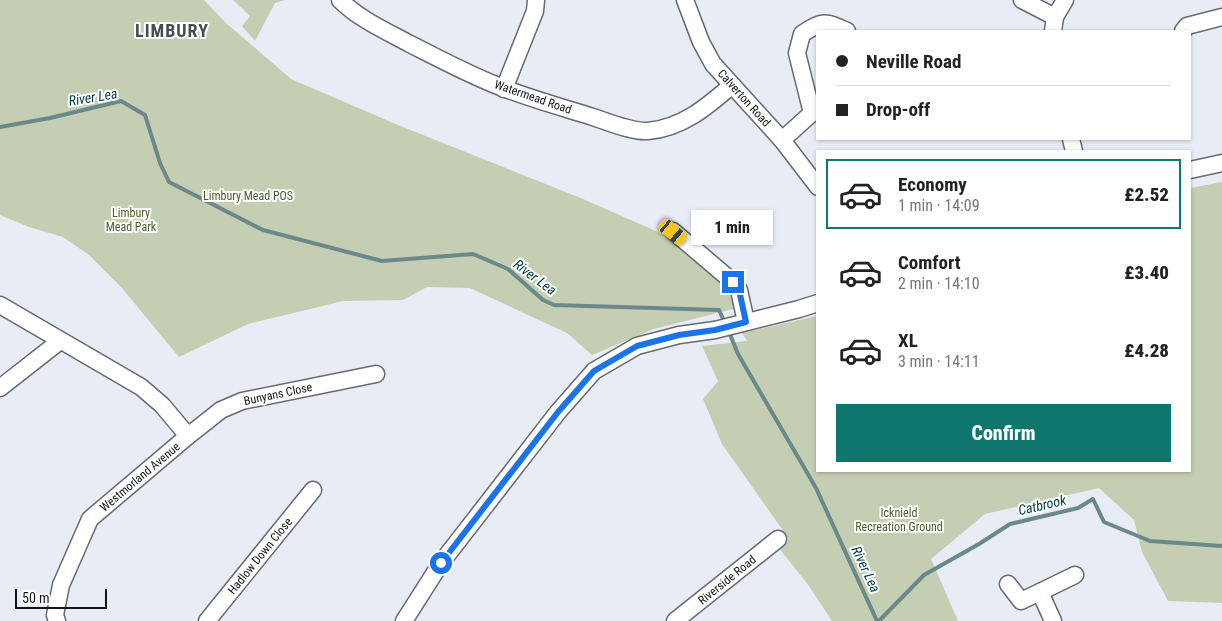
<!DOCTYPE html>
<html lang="en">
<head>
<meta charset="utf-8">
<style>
	body { margin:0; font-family:"Roboto Condensed",sans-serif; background:#f6f6f6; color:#222; height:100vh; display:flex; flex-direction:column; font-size:19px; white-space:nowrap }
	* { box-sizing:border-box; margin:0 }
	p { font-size:16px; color:#767676 }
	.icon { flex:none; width:28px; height:28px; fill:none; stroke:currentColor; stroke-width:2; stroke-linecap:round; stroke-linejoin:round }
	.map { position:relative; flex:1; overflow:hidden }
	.drawer { position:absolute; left:816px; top:150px; width:375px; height:322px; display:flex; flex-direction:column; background:#fff; border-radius:0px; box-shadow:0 1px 4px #0004 }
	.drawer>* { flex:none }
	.hud { position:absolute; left:816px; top:30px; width:375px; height:110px; border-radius:0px; box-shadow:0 1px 4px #0004; display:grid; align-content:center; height:110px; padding:0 20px; background:#fff }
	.scale { position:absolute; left:15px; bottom:12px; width:92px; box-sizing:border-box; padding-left:5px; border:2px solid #111316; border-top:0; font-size:14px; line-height:18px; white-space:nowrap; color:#111316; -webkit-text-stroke:4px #fff; paint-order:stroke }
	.end { position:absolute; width:22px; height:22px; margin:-11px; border:6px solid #1a73e8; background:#fff; box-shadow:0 0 0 2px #fff }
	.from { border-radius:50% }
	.bubble { position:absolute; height:35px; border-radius:0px; background:#fff; box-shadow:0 1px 4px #0004; font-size:16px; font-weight:800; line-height:35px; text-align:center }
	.car { position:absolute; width:15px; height:30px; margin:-15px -8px; border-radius:6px; box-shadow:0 0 4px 1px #0007; background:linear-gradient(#f5c518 24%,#345 0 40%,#f5c518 0 76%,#345 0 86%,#f5c518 0) }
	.hud b { display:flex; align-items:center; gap:18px; height:48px; font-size:19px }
	.hud b+b { border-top:1px solid #e0e0e0 }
	.hud i { width:12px; height:12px; background:#222 }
	ul { padding:9px 0 0; list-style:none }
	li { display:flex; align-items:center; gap:15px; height:70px; margin:0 10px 8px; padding:0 10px; border:2px solid transparent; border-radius:0px }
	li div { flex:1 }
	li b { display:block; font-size:19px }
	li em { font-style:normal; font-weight:800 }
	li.active { border-color:#0f766e }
	li>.icon { width:45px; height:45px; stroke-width:1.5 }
	.cta { display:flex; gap:10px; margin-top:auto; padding:10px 20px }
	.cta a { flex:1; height:58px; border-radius:0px; background:#0f766e; color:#fff; font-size:20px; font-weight:800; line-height:58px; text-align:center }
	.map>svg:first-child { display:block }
	.green { fill:#c3ceb2 }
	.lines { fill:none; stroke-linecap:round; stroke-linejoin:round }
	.stream { stroke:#6b898a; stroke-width:4 }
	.minor-casing { stroke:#666971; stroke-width:19 }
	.minor { stroke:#fff; stroke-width:16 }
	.route { stroke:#1a73e8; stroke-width:6 }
	.labels { text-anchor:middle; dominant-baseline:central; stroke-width:4; stroke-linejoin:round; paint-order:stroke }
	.street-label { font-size:12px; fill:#111316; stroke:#fff }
	.park-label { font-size:12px; fill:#4c5c2d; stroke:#fff }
	.water-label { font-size:14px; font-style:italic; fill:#004043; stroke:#fff }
	.district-label { font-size:18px; font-weight:bold; letter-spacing:1px; fill:#484b53; stroke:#fff }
</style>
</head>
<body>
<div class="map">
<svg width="1222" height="621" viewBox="0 0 1222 621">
	<rect width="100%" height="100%" fill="#e8ecf5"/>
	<g class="green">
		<path d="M0 0H204L226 23 291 79 398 125 583 199 667 236 722 280 737 308 654 329 592 355 567 333 470 288 427 287 403 300 343 301 248 324 179 357 122 288 89 255 63 237 29 227 0 215Z"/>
		<path d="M233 0H285L275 3 255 41 242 26 250 16Z"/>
		<path d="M1222 182V603L1168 601 1142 552 1134 520 1099 488 985 514 931 559 958 621H832L809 586 779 548 789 539 722 444 703 399 718 381 702 346 747 341 742 333 817 316 818 471H1190V188Z"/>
	</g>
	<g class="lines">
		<g class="stream">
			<path d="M0 127 50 118 121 101 145 115 160 163 169 182 263 230 382 261 473 254 508 269 543 300 554 305 719 310 725 323"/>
			<path d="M729 332 738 354 816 488 877 621"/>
			<path d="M879 621 924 575 979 544 1010 524 1078 508 1093 499 1104 522 1150 541 1222 546"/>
		</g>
		<defs>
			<g id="minor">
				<path d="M340 0C359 19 386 31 410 44 442 60 473 77 506 89 535 100 564 108 593 117 608 122 632 132 648 131 682 128 707 107 732 85"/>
				<path d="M685 0 701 42 713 64 782 140 818 187"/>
				<path d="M1022 0 1055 17"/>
				<path d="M1053 31 1055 17 1065 0"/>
				<path d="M1183 31 1187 26 1222 17"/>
				<path d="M504 89 535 11 536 0"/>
				<path d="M812 113 797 53 802 34C823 20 825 21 847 31"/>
				<path d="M1071 139 1074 151"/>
				<path d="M782 140 812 113"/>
				<path d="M1190 170 1222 163"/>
				<path d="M673 231 733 282 739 290 746 322"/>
				<path d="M0 305 141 387 162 405 188 436 90 519 61 585 55 615 57 621"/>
				<path d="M0 388 60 341"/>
				<path d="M188 436 221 410 242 401 376 374"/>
				<path d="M1008 584 1021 601 1040 592"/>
				<path d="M207 621 313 490"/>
				<path d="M404 621 441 563 558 412 594 371 637 346 679 335 715 330 799 309 818 303"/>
				<path d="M675 621 778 539"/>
				<path d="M1053 621 1040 592 1075 575"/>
			</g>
		</defs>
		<use href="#minor" class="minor-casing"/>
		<use href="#minor" class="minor"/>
	</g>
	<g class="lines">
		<path class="route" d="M441 563 558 412 594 371 637 346 679 335 715 330 746 322 739 290 733 282"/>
	</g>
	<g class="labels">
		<g class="street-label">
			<text transform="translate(533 97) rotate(19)">Watermead Road</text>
			<text transform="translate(744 98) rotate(48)">Calverton Road</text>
			<text transform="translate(278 394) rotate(-12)">Bunyans Close</text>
			<text transform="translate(140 477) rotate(-40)">Westmorland Avenue</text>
			<text transform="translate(260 556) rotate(-51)">Hadlow Down Close</text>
			<text transform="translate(727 580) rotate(-39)">Riverside Road</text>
		</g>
		<g class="park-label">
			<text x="248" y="196">Limbury Mead POS</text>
			<text x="131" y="213">Limbury<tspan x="131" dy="14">Mead Park</tspan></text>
			<text x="899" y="513">Icknield<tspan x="899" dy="14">Recreation Ground</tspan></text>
		</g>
		<g class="water-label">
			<text transform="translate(93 97) rotate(-9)">River Lea</text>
			<text transform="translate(535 277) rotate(37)">River Lea</text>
			<text transform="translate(1042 505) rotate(-13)">Catbrook</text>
			<text transform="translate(866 569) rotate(65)">River Lea</text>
		</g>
		<g class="district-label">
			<text x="172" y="30">LIMBURY</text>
		</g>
	</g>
</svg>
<div class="scale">50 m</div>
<i class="end from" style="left:441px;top:563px"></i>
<i class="end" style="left:733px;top:282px"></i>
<div class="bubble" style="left:691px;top:210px;width:82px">1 min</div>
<i class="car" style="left:673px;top:232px;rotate:130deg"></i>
<div class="hud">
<b><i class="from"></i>Neville Road</b>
<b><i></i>Drop-off</b>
</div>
<section class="drawer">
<ul>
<li class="active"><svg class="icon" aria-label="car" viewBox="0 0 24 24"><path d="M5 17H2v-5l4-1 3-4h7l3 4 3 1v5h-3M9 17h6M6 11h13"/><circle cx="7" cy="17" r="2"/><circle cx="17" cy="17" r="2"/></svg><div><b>Economy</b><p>1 min · 14:09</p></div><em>£2.52</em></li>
<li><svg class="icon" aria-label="car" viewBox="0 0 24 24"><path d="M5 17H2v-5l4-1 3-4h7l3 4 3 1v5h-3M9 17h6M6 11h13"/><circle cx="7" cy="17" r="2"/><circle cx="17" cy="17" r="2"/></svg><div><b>Comfort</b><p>2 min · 14:10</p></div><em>£3.40</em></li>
<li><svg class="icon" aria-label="car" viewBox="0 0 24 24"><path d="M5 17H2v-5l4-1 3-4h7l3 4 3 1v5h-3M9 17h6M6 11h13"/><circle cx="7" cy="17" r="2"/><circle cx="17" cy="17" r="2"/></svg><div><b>XL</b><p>3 min · 14:11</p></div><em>£4.28</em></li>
</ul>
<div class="cta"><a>Confirm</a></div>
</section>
</div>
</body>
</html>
